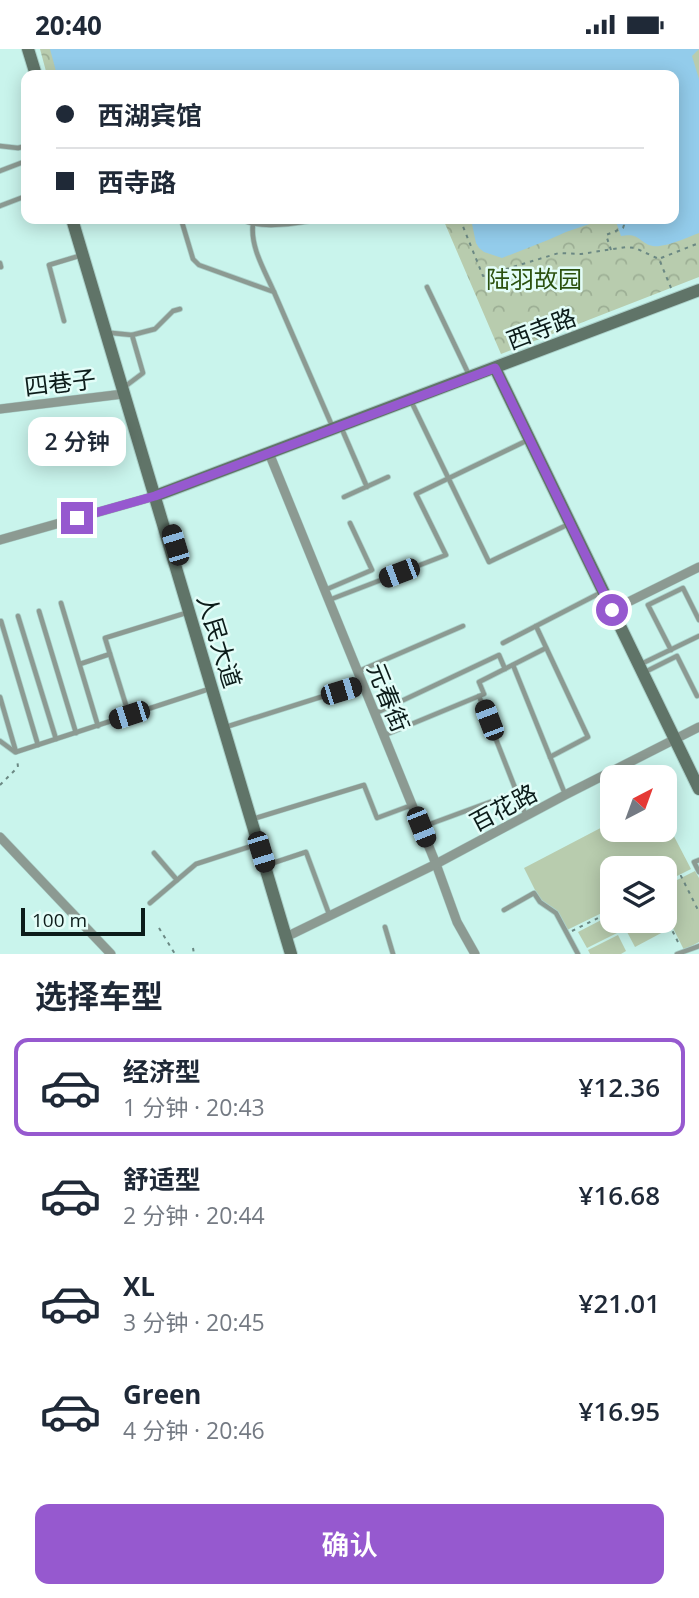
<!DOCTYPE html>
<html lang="zh">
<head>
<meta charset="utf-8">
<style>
	body { margin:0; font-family:"Open Sans","Noto Sans SC",sans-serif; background:#f6f6f7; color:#1f2937; height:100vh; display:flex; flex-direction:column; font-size:26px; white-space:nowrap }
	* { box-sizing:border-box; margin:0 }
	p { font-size:23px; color:#747a83 }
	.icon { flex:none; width:38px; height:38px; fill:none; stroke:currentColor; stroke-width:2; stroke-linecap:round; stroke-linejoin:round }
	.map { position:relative; height:905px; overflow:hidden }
	.details { display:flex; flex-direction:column; background:#fff; flex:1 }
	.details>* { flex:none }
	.banner { position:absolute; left:21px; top:21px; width:658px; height:154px; border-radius:14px; box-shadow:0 4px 18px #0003; display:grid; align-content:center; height:154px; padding:0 35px; background:#fff }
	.needle { width:46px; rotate:41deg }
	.buttons { position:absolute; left:600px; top:716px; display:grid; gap:14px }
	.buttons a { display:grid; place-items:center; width:77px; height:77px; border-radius:14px; background:#fff; box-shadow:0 4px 18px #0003; font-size:35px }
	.scale { position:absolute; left:21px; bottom:18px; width:124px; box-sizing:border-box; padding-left:7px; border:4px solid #0c1c1a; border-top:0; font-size:19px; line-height:24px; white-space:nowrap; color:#0c1c1a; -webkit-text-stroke:5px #e3fdf8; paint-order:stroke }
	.end { position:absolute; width:32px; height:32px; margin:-16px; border:9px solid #9659cf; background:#fff; box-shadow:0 0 0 4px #fff }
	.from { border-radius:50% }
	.bubble { position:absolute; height:49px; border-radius:14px; background:#fff; box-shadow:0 4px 18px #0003; font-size:23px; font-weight:600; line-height:49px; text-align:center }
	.car { position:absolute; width:21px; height:42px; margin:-21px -10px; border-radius:9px; box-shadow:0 0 5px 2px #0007; background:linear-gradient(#222 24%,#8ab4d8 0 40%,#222 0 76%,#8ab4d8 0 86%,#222 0) }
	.banner b { display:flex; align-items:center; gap:24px; height:66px; font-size:26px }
	.banner b+b { border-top:2px solid #e0e1e3 }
	.banner i { width:18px; height:18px; background:#1f2937 }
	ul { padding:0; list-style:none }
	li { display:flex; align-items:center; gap:21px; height:98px; margin:0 14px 10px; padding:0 21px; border:4px solid transparent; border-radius:14px }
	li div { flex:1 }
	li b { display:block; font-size:26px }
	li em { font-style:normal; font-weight:600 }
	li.on { border-color:#9659cf }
	li>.icon { width:63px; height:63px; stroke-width:1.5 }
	h2 { padding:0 35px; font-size:32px; line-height:84px }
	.button { display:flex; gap:14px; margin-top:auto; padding:14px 35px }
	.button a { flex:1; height:80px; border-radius:14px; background:#9659cf; color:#fff; font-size:28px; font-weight:600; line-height:80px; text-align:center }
	.status { display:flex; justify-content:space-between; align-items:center; height:49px; padding:0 35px; background:#fff; direction:ltr }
	.status svg { height:19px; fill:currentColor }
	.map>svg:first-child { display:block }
	.grass { fill:#b8ccae }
	.park { fill:url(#park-crowns) }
	.water { fill:#93cceb }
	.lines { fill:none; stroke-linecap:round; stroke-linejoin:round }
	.lane-casing { stroke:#abd1ca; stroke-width:6 }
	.street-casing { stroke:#abd1ca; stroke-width:10 }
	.secondary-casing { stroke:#abd1ca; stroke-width:14 }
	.path { stroke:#6b8883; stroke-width:2; stroke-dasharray:3.5 5; stroke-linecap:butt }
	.lane { stroke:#8c9a92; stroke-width:4.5 }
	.street { stroke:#8c9a92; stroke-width:9 }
	.secondary { stroke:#607468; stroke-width:12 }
	.route { stroke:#9659cf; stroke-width:9 }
	.labels { text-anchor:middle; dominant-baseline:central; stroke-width:5; stroke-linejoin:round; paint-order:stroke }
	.park-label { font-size:24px; fill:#2b510e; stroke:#e3fdf8 }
	.street-label { font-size:24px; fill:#0c1c1a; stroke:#e3fdf8 }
</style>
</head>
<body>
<div class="status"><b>20:40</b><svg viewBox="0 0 49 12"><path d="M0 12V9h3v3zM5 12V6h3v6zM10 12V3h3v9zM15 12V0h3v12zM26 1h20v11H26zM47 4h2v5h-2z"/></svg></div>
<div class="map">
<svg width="699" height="905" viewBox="0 0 699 905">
	<defs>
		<pattern id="park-crowns" width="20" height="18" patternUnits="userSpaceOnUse" patternTransform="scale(1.75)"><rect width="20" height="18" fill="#b8ccae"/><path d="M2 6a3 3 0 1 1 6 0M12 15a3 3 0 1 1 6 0" fill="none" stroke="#9daf95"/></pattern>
	</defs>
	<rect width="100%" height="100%" fill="#c9f4ec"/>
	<g class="grass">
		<path d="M665 770 691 820 665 833V819H612V859L567 881 557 862 549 857 539 849 524 819 612 773V780H665Z"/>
		<path d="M695 822 699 829V893L684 901 665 863V837Z"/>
		<path d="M609 867 617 884 587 899 578 883Z"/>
		<path d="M646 872H659L665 882 635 898 626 881Z"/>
		<path d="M618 886 626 902 621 905H590L588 901Z"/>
	</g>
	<path class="park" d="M40 0H699V228L501 305 443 170H674V26H47Z"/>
	<g class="water">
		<path d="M50 0H699L692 7 699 30V184C689 188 664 199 653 197 639 194 640 183 621 187L615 170H674V26H57Z"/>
		<path d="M471 170H604L566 183 548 191 502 209 484 203 479 199 476 194Z"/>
	</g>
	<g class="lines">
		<defs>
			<g id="lane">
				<path d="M0 97 18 99 26 97"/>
				<path d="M0 122 26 112"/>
				<path d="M0 157 26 147"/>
				<path d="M181 170 193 210 199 216 274 243 333 379"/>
				<path d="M241 170C260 181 299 174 321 170"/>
				<path d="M253 175C250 198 265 222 274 243"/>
				<path d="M0 214 1 218"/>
				<path d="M427 238 470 328"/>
				<path d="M64 272 49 216 82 206"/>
				<path d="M112 284 132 286 143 324 127 336"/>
				<path d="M132 286 155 280 173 262 180 260"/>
				<path d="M411 352 489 513 569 475"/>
				<path d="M341 378 367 438"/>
				<path d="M344 448 388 428"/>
				<path d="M325 541 372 521 350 474"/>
				<path d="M329 551 446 506 416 445 528 391"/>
				<path d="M61 554 98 677"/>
				<path d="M39 562 76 684"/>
				<path d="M18 567 56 690"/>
				<path d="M1 572 38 696"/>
				<path d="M536 577 588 688 550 708"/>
				<path d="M503 594 602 543"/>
				<path d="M671 601 648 556 683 539 699 571"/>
				<path d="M80 615 110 605"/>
				<path d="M513 616 565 745"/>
				<path d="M639 616 699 587"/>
				<path d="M359 622 463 577"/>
				<path d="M643 624 677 607 697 647"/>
				<path d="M479 647 526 767"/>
				<path d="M0 648 16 703"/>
				<path d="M376 664 499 606 505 620"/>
				<path d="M129 666 105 589 189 563"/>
				<path d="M229 677 362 635"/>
				<path d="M385 686 484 645 479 633 546 599"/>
				<path d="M0 692 15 703"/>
				<path d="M16 703 209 640"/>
				<path d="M256 769 364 736 377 769 412 756"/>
				<path d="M422 778 517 743"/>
				<path d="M154 804 177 831"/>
				<path d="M699 811 694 813 699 823"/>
				<path d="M270 815 306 803 329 865"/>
				<path d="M150 854 196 815 258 795"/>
				<path d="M504 861 534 844 540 853 556 864 578 905"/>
				<path d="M385 878 393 905"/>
				<path d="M677 905 699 897"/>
			</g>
			<g id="street">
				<path d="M0 360 123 345"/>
				<path d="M269 404 436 815 457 873 475 905"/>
				<path d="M0 491 155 447"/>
				<path d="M612 561 699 518"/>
				<path d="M0 788 111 905"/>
				<path d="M286 888 436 815 565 746 699 678"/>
			</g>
			<g id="secondary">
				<path d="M28 0 36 26"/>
				<path d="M72 170 291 905"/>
				<path d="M495 319 699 740"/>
				<path d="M155 447 699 241"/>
			</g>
		</defs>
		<use href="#lane" class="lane-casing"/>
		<use href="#street" class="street-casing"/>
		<use href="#secondary" class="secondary-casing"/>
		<g class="path">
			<path d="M460 170 483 227 559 204 581 205 626 198 635 199 659 210 671 239"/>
			<path d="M611 201 606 186 623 179 624 176 623 170"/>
			<path d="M661 209 699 194"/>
			<path d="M0 736 18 718 17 710"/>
			<path d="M665 835 681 827 699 863"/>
			<path d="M665 867 680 897"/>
			<path d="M159 879 175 905"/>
			<path d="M572 882 612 862"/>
			<path d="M193 899 194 905"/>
		</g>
		<use href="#lane" class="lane"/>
		<use href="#street" class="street"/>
		<use href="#secondary" class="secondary"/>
	</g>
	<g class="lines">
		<path class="route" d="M77 469 155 447 495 319 612 561"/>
	</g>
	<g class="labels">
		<g class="park-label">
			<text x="534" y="229">陆羽故园</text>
		</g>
		<g class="street-label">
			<text transform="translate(541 279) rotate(-21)">西寺路</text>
			<text transform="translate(60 333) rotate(-7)">四巷子</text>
			<text transform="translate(220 592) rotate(73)">人民大道</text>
			<text transform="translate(389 648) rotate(68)">元春街</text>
			<text transform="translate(503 758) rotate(-28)">百花路</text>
		</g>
	</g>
</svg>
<div class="buttons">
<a><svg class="needle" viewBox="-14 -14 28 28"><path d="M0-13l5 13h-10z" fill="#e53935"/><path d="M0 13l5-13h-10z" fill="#747a83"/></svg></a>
<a><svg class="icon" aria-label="layers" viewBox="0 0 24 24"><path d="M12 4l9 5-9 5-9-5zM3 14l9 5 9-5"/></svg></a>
</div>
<div class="scale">100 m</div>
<i class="end from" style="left:612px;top:561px"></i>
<i class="end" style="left:77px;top:469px"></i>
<div class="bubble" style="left:28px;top:368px;width:98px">2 分钟</div>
<i class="car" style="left:175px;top:496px;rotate:343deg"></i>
<i class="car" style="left:399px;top:524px;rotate:249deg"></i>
<i class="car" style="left:341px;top:642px;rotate:73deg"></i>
<i class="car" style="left:129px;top:666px;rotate:252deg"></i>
<i class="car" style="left:489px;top:671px;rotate:339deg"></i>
<i class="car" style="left:421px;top:778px;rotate:158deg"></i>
<i class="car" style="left:261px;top:803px;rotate:163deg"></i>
<div class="banner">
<b><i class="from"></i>西湖宾馆</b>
<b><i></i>西寺路</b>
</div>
</div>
<section class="details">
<h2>选择车型</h2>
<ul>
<li class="on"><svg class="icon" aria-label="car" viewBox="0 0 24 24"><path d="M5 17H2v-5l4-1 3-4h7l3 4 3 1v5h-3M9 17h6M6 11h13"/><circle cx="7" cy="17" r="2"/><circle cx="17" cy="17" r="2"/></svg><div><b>经济型</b><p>1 分钟 · 20:43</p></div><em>¥12.36</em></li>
<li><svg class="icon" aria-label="car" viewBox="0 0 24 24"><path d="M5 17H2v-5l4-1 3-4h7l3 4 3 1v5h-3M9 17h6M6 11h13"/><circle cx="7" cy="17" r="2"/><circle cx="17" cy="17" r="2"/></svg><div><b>舒适型</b><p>2 分钟 · 20:44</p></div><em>¥16.68</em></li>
<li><svg class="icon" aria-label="car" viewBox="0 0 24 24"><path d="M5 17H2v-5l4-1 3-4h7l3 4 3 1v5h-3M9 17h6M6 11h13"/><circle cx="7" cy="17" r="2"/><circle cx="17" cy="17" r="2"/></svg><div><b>XL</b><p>3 分钟 · 20:45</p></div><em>¥21.01</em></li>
<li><svg class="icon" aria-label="car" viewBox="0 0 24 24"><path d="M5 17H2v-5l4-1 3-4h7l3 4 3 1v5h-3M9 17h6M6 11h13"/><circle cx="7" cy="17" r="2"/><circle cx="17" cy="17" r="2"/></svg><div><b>Green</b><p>4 分钟 · 20:46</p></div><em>¥16.95</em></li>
</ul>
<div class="button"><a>确认</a></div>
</section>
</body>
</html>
